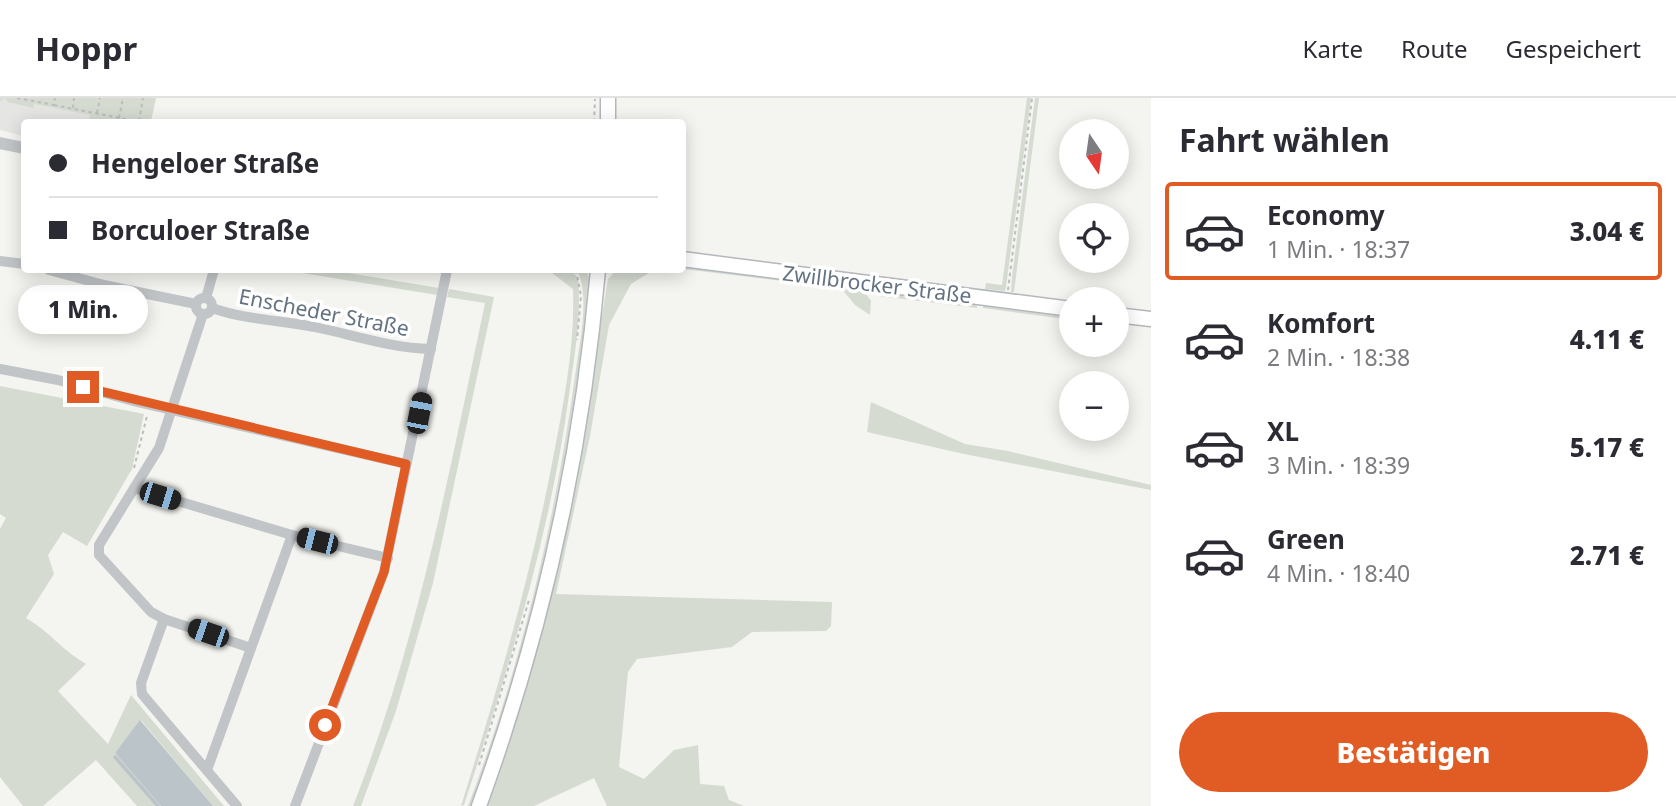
<!DOCTYPE html>
<html lang="de">
<head>
<meta charset="utf-8">
<style>
	body { margin:0; font-family:"Noto Sans",sans-serif; background:#f2f2f3; color:#2b2b33; height:100vh; display:flex; flex-direction:column; font-size:26px; white-space:nowrap }
	* { box-sizing:border-box; margin:0 }
	p { font-size:23px; color:#7c7c81 }
	.icon { flex:none; width:38px; height:38px; fill:none; stroke:currentColor; stroke-width:2; stroke-linecap:round; stroke-linejoin:round }
	.map { position:relative; flex:1; overflow:hidden }
	.details { display:flex; flex-direction:column; background:#fff; width:525px }
	.details>* { flex:none }
	.banner { position:absolute; left:21px; top:21px; width:665px; height:154px; border-radius:7px; box-shadow:0 4px 18px #0003; display:grid; align-content:center; height:154px; padding:0 28px; background:#fff }
	.needle { width:46px; rotate:167deg }
	.tools { position:absolute; left:1059px; top:21px; display:grid; gap:14px }
	.tools a { display:grid; place-items:center; width:70px; height:70px; border-radius:50%; background:#fff; box-shadow:0 4px 18px #0003; font-size:35px }
	.end { position:absolute; width:32px; height:32px; margin:-16px; border:9px solid #e15c24; background:#fff; box-shadow:0 0 0 4px #fff }
	.from { border-radius:50% }
	.bubble { position:absolute; height:49px; border-radius:24px; background:#fff; box-shadow:0 4px 18px #0003; font-size:23px; font-weight:800; line-height:49px; text-align:center }
	.car { position:absolute; width:21px; height:42px; margin:-21px -10px; border-radius:9px; box-shadow:0 0 5px 2px #0007; background:linear-gradient(#222 24%,#8ab4d8 0 40%,#222 0 76%,#8ab4d8 0 86%,#222 0) }
	.banner b { display:flex; align-items:center; gap:24px; height:66px; font-size:26px }
	.banner b+b { border-top:2px solid #e1e1e2 }
	.banner i { width:18px; height:18px; background:#2b2b33 }
	ul { padding:0; list-style:none }
	li { display:flex; align-items:center; gap:21px; height:98px; margin:0 14px 10px; padding:0 14px; border:4px solid transparent; border-radius:7px }
	li div { flex:1 }
	li b { display:block; font-size:26px }
	li em { font-style:normal; font-weight:800 }
	li.active { border-color:#e15c24 }
	li>.icon { width:63px; height:63px; stroke-width:1.5 }
	h2 { padding:0 28px; font-size:32px; line-height:84px }
	.action { display:flex; gap:14px; margin-top:auto; padding:14px 28px }
	.action a { flex:1; height:80px; border-radius:42px; background:#e15c24; color:#fff; font-size:28px; font-weight:800; line-height:80px; text-align:center }
	header { display:flex; align-items:center; gap:42px; box-sizing:border-box; height:98px; padding:0 35px; background:#fff; border-bottom:2px solid #e1e1e2 }
	header strong { font-size:33px }
	nav { display:flex; gap:38px; margin-inline-start:auto; font-size:24px }
	main { display:flex; flex:1; min-height:0 }
	.map>svg:first-child { display:block }
	.built { fill:#e5e6e4 }
	.green { fill:#d5dbd1 }
	.water { fill:#bac4c9 }
	.lines { fill:none; stroke-linecap:round; stroke-linejoin:round }
	.stream { stroke:#bac4c9; stroke-width:3.5 }
	.secondary-casing { stroke:#b4b8bc; stroke-width:17 }
	.path { stroke:#bbbdbf; stroke-width:2; stroke-dasharray:3.5 3.5; stroke-linecap:butt }
	.minor { stroke:#c1c5c8; stroke-width:10 }
	.tertiary { stroke:#c1c5c8; stroke-width:12 }
	.secondary { stroke:#fff; stroke-width:14 }
	.route { stroke:#e15c24; stroke-width:9 }
	.labels { text-anchor:middle; dominant-baseline:central; stroke-width:7; stroke-linejoin:round; paint-order:stroke }
	.street-label { font-size:21px; fill:#637281; stroke:#fff }
</style>
</head>
<body>
<header>
<strong>Hoppr</strong>
<nav><a>Karte</a><a>Route</a><a>Gespeichert</a></nav>
</header>
<main>
<div class="map">
<svg width="1151" height="708" viewBox="0 0 1151 708">
	<rect width="100%" height="100%" fill="#f4f4f0"/>
	<path class="built" d="M0 0H4L129 24H24V38L0 32Z"/>
	<g class="green">
		<path d="M0 0H156L151 23 158 24 109 21 108 24H89L90 17 34 6 33 10 8 4 5 0 0 3Z"/>
		<path d="M1027 0H1031L1006 189 1005 193 985 191 986 185 1002 187Z"/>
		<path d="M1035 0H1039L1014 194H1011L1012 179Z"/>
		<path d="M682 167 862 190 871 203 870 217 855 207 841 190 683 171Z"/>
		<path d="M284 172H330L439 190 437 197Z"/>
		<path d="M548 172H572L578 181C582 219 574 259 569 297 550 437 508 573 464 707L461 708C497 593 531 478 553 360 564 304 575 248 573 191Z"/>
		<path d="M577 172H586C605 202 546 473 533 521 517 584 494 646 475 708H468C521 569 556 419 576 271 580 242 590 199 577 172Z"/>
		<path d="M616 172H675L649 175 631 186 609 227 590 338 556 496 832 504 831 528 826 533 752 534 732 549 637 561 628 574 619 669 644 681 674 652 698 647 700 686 724 688 729 702 744 708H607L594 680 534 708H485L550 494 569 416 608 181Z"/>
		<path d="M449 191 494 199 433 485 396 613 361 708H353C417 546 449 376 485 205L447 199Z"/>
		<path d="M887 193 977 205V210L879 198Z"/>
		<path d="M984 205 1071 217V222L983 210Z"/>
		<path d="M0 288 144 316 132 371 87 448 63 434 48 457 54 476 26 520C49 533 63 553 86 566L58 593 108 646 131 597 224 708H213L141 622 115 655 161 708H137L96 662 43 708H23L0 679V431L6 420 0 416Z"/>
		<path d="M871 304 965 346 1008 353 1151 387V392L964 356 867 334Z"/>
	</g>
	<path class="water" d="M140 622 213 708H161L115 655Z"/>
	<g class="lines">
		<path class="stream" d="M115 659 158 708"/>
		<defs>
			<g id="secondary">
				<path d="M608 24V0"/>
				<path d="M682 161 1071 211"/>
				<path d="M1116 217 1151 221"/>
				<path d="M479 708C542 535 582 356 598 172"/>
			</g>
		</defs>
		<use href="#secondary" class="secondary-casing"/>
		<g class="path">
			<path d="M17 0 54 7 55 0"/>
			<path d="M54 7 140 24"/>
			<path d="M73 10 74 0"/>
			<path d="M97 15 100 0"/>
			<path d="M119 20 123 0"/>
			<path d="M139 23 143 0"/>
			<path d="M594 24 595 1"/>
			<path d="M576 172 581 198 577 242"/>
			<path d="M1008 192 1032 0"/>
			<path d="M134 370 147 318"/>
			<path d="M479 667 529 502"/>
		</g>
		<g class="minor">
			<path d="M0 163 24 166"/>
			<path d="M49 172 104 187 196 206"/>
			<circle cx="204" cy="208" r="8"/>
			<path d="M206 200 214 172"/>
			<path d="M212 210C249 223 286 222 324 231 359 239 394 250 431 251"/>
			<path d="M203 216 159 350 99 447V457L151 514 164 521 141 585 142 596 237 708"/>
			<path d="M0 271 58 282 137 304 406 366"/>
			<path d="M134 390 292 437 388 460"/>
			<path d="M164 521 251 550"/>
			<path d="M207 672 292 437"/>
			<path d="M295 708 384 474 447 172"/>
		</g>
		<path class="tertiary" d="M0 45 24 50"/>
		<use href="#secondary" class="secondary"/>
	</g>
	<g class="lines">
		<path class="route" d="M83 289 406 366 384 474 325 627"/>
	</g>
	<g class="labels">
		<g class="street-label">
			<text transform="translate(877 186) rotate(7)">Zwillbrocker Straße</text>
			<text transform="translate(324 214) rotate(11)">Enscheder Straße</text>
		</g>
	</g>
</svg>
<div class="tools">
<a><svg class="needle" viewBox="-14 -14 28 28"><path d="M0-13l5 13h-10z" fill="#e53935"/><path d="M0 13l5-13h-10z" fill="#7c7c81"/></svg></a>
<a><svg class="icon" aria-label="locate" viewBox="0 0 24 24"><circle cx="12" cy="12" r="6"/><path d="M12 2v4M12 18v4M2 12h4M18 12h4"/></svg></a>
<a>+</a>
<a>−</a>
</div>
<i class="end from" style="left:325px;top:627px"></i>
<i class="end" style="left:83px;top:289px"></i>
<div class="bubble" style="left:18px;top:187px;width:130px">1 Min.</div>
<i class="car" style="left:419px;top:315px;rotate:11deg"></i>
<i class="car" style="left:160px;top:398px;rotate:107deg"></i>
<i class="car" style="left:317px;top:443px;rotate:284deg"></i>
<i class="car" style="left:208px;top:535px;rotate:289deg"></i>
<div class="banner">
<b><i class="from"></i>Hengeloer Straße</b>
<b><i></i>Borculoer Straße</b>
</div>
</div>
<section class="details">
<h2>Fahrt wählen</h2>
<ul>
<li class="active"><svg class="icon" aria-label="car" viewBox="0 0 24 24"><path d="M5 17H2v-5l4-1 3-4h7l3 4 3 1v5h-3M9 17h6M6 11h13"/><circle cx="7" cy="17" r="2"/><circle cx="17" cy="17" r="2"/></svg><div><b>Economy</b><p>1 Min. · 18:37</p></div><em>3.04 €</em></li>
<li><svg class="icon" aria-label="car" viewBox="0 0 24 24"><path d="M5 17H2v-5l4-1 3-4h7l3 4 3 1v5h-3M9 17h6M6 11h13"/><circle cx="7" cy="17" r="2"/><circle cx="17" cy="17" r="2"/></svg><div><b>Komfort</b><p>2 Min. · 18:38</p></div><em>4.11 €</em></li>
<li><svg class="icon" aria-label="car" viewBox="0 0 24 24"><path d="M5 17H2v-5l4-1 3-4h7l3 4 3 1v5h-3M9 17h6M6 11h13"/><circle cx="7" cy="17" r="2"/><circle cx="17" cy="17" r="2"/></svg><div><b>XL</b><p>3 Min. · 18:39</p></div><em>5.17 €</em></li>
<li><svg class="icon" aria-label="car" viewBox="0 0 24 24"><path d="M5 17H2v-5l4-1 3-4h7l3 4 3 1v5h-3M9 17h6M6 11h13"/><circle cx="7" cy="17" r="2"/><circle cx="17" cy="17" r="2"/></svg><div><b>Green</b><p>4 Min. · 18:40</p></div><em>2.71 €</em></li>
</ul>
<div class="action"><a>Bestätigen</a></div>
</section>
</main>
</body>
</html>
